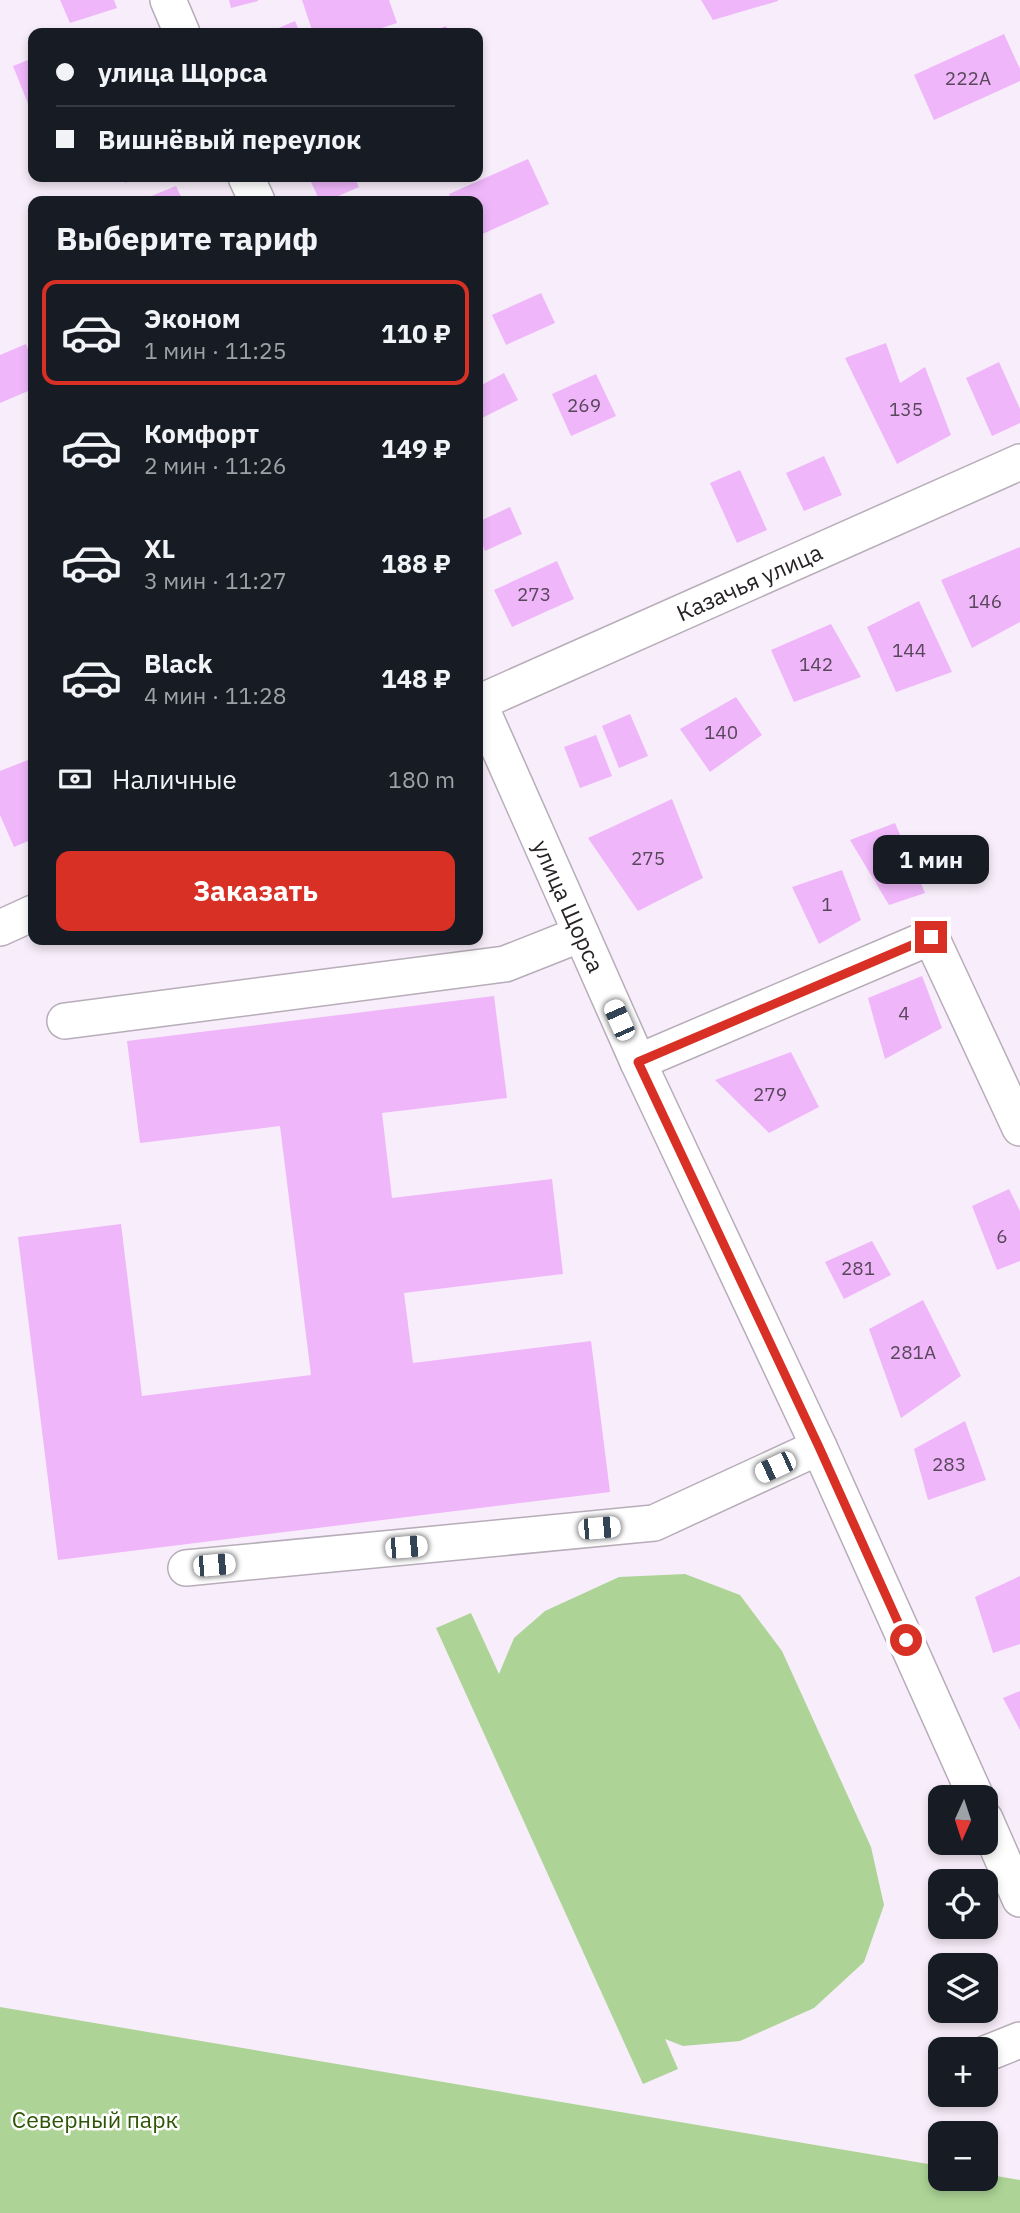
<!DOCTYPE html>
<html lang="ru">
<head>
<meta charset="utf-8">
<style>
	body { margin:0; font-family:"IBM Plex Sans",sans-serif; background:#20242c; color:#f1f3f6; height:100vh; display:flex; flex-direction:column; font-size:26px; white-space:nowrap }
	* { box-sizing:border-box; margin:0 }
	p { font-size:23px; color:#9ea1a6 }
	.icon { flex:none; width:38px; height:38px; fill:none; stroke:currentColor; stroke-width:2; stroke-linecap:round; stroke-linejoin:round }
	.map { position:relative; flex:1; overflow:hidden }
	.drawer { position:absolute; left:28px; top:196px; width:455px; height:749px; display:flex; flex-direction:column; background:#171b24; border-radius:14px; box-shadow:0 4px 10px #0003 }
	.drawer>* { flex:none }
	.top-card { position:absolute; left:28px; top:28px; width:455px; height:154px; border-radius:14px; box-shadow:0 4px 10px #0003; display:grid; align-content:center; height:154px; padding:0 28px; background:#171b24 }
	.needle { width:46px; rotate:183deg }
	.buttons { position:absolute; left:928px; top:1785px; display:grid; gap:14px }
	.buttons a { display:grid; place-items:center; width:70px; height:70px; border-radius:14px; background:#171b24; box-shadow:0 4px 10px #0003; font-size:35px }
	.end { position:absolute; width:32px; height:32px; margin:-16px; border:9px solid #d93025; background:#fff; box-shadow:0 0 0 4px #fff }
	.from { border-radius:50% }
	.bubble { position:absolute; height:49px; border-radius:14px; background:#171b24; box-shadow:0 4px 10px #0003; font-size:23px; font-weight:700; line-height:49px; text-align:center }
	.car { position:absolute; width:21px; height:42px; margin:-21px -10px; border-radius:9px; box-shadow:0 0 5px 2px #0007; background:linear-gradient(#fff 24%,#345 0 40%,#fff 0 76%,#345 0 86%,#fff 0) }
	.top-card b { display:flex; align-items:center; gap:24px; height:66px; font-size:26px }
	.top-card b+b { border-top:2px solid #363941 }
	.top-card i { width:18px; height:18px; background:#f1f3f6 }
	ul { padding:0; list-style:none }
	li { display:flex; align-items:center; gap:21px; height:105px; margin:0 14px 10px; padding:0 14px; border:4px solid transparent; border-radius:14px }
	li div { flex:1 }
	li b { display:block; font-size:26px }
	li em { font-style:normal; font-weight:700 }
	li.active { border-color:#d93025 }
	li>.icon { width:63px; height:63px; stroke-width:1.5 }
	h2 { padding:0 28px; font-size:32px; line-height:84px }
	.pay { display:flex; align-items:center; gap:18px; height:77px; padding:0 28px; font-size:26px }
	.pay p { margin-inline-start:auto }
	.button { display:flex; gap:14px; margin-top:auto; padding:14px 28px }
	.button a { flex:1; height:80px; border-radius:14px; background:#d93025; color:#fff; font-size:28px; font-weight:700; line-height:80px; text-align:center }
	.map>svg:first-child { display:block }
	.green { fill:#add496 }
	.building { fill:#efb6fa }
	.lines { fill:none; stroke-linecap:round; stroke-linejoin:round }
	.minor-casing { stroke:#b7adb9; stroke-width:38 }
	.minor { stroke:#fff; stroke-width:35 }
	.route { stroke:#d93025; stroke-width:9 }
	.labels { text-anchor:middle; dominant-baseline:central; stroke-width:5; stroke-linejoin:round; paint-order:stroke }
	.number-label { font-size:19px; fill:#58475b }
	.street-label { font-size:23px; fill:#262226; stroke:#fff }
	.park-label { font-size:23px; fill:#2d5506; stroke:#fff }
</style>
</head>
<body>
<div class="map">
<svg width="1020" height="2213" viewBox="0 0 1020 2213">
	<rect width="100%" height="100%" fill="#f8edfa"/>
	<g class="green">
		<path d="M685 1574 740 1595 782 1651 871 1847 884 1905 864 1962 814 2008 740 2041 683 2046 665 2039 678 2069 643 2084 436 1628 471 1613 499 1674 514 1638 545 1611 619 1577Z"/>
		<path d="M0 2007 940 2166V2179H985V2174L1020 2180V2213H0Z"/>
	</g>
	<g class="building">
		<path d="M60 0H114L117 8 70 23Z"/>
		<path d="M229 0H258V1L231 8Z"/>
		<path d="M302 0H389L397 23 366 33H313Z"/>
		<path d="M701 0H778V1L713 20Z"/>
		<path d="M295 21 300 33H267Z"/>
		<path d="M446 26 449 33H430Z"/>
		<path d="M1004 34 1020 69V81L934 120 914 75Z"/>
		<path d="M33 58V110L31 111 13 66Z"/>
		<path d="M528 159 549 204 478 236V201H452L449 194Z"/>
		<path d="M123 177H141L125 183Z"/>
		<path d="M354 177 359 187 327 201H320L309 178Z"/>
		<path d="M176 186 183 201H139Z"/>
		<path d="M541 293 555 323 506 345 492 315Z"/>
		<path d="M886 343 900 383 925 367 951 435 897 464 845 358Z"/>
		<path d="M26 344 33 361V389L0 403V355Z"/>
		<path d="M999 362 1020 409V423L992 436 966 378Z"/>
		<path d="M504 373 518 400 478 420V387Z"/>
		<path d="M596 374 616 416 571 436 552 394Z"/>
		<path d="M824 456 842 495 804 511 786 473Z"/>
		<path d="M740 470 767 530 737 543 710 483Z"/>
		<path d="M510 507 522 534 485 551 478 534V522Z"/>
		<path d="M1020 547V622L972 648 941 580Z"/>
		<path d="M557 561 574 599 512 627 494 590Z"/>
		<path d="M919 601 952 672 896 692 867 627Z"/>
		<path d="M831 624 861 677 794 702 771 650Z"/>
		<path d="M736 697 762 735 710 772 680 729Z"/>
		<path d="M630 714 648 756 619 768 602 726Z"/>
		<path d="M596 735 612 776 580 788 564 747Z"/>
		<path d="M28 760 33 773V839L14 847 0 815V771Z"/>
		<path d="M672 799 703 878 638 911 588 838Z"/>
		<path d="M895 823 925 893 889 905 850 840Z"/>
		<path d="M842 870 861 920 819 944 792 887Z"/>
		<path d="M922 976 942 1028 885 1059 868 998Z"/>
		<path d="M494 996 507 1098 382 1113 392 1198 552 1179 563 1274 404 1293 413 1363 591 1341 610 1492 58 1560 18 1237 121 1224 142 1396 311 1375 280 1126 140 1143 127 1041Z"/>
		<path d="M791 1052 819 1107 769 1133 715 1080Z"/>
		<path d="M1009 1189 1020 1211V1261L997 1270 972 1206Z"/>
		<path d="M872 1241 891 1275 844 1299 825 1262Z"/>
		<path d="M923 1300 961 1376 901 1418 869 1329Z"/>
		<path d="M965 1421 986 1480 928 1500 914 1449Z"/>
		<path d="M1020 1576V1644L993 1653 975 1597Z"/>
		<path d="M1020 1691V1730L1003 1698Z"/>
	</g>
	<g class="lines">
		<defs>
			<g id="minor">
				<path d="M168 0 182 33"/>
				<path d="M246 177 257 201"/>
				<path d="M478 701 638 1062 819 1447 976 1797"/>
				<path d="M478 703 1020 462"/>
				<path d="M0 928 33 913"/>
				<path d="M65 1021 505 964 581 934"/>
				<path d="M638 1062 931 937 1020 1128"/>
				<path d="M186 1568 654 1523 819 1447"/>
				<path d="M985 1819 1020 1899"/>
				<path d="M985 2054 1020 2040"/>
			</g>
		</defs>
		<use href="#minor" class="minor-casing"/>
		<use href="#minor" class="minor"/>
	</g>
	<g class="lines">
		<path class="route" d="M906 1640 819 1447 638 1062 931 937"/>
	</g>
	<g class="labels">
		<g class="number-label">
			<text x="968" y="78">222А</text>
			<text x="584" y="405">269</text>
			<text x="906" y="409">135</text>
			<text x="534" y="594">273</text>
			<text x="985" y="601">146</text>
			<text x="909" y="650">144</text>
			<text x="816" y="664">142</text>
			<text x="721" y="732">140</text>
			<text x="648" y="858">275</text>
			<text x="827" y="904">1</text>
			<text x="904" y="1013">4</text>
			<text x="770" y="1094">279</text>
			<text x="1002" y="1236">6</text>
			<text x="858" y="1268">281</text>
			<text x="913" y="1352">281А</text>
			<text x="949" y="1464">283</text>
		</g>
		<g class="street-label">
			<text transform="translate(749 582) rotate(-24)">Казачья улица</text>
			<text transform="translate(569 906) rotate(66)">улица Щорса</text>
		</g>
		<g class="park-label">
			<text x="95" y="2119">Северный парк</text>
		</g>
	</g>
</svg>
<div class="buttons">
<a><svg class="needle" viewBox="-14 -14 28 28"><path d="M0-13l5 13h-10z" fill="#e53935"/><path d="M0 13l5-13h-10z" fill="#9ea1a6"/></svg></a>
<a><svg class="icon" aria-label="locate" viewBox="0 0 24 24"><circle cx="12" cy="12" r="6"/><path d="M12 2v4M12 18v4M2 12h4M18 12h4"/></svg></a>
<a><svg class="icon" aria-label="layers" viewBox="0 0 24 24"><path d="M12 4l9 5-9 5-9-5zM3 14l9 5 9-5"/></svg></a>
<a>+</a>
<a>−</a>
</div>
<i class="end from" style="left:906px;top:1640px"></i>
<i class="end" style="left:931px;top:937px"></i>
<div class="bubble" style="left:873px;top:835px;width:116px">1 мин</div>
<i class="car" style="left:619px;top:1020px;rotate:336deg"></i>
<i class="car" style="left:775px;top:1467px;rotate:245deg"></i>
<i class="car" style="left:599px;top:1528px;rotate:85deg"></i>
<i class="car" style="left:406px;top:1547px;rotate:85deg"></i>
<i class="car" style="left:214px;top:1565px;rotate:85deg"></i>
<div class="top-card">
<b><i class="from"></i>улица Щорса</b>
<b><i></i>Вишнёвый переулок</b>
</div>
<section class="drawer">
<h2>Выберите тариф</h2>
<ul>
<li class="active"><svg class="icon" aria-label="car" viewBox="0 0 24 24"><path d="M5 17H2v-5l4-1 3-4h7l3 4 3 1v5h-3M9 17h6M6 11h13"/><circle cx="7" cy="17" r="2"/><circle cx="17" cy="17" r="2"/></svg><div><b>Эконом</b><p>1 мин · 11:25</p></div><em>110 ₽</em></li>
<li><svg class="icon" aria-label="car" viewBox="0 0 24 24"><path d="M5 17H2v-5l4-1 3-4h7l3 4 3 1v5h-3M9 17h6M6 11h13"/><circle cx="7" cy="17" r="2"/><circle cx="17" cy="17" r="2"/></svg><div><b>Комфорт</b><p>2 мин · 11:26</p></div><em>149 ₽</em></li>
<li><svg class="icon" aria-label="car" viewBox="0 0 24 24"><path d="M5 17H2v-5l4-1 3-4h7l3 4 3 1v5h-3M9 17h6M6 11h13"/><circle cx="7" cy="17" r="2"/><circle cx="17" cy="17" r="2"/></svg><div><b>XL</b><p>3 мин · 11:27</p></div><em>188 ₽</em></li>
<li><svg class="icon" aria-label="car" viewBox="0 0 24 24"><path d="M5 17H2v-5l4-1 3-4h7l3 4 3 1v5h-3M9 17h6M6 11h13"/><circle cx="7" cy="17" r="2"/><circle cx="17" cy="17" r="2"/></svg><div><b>Black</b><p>4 мин · 11:28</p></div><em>148 ₽</em></li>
</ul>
<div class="pay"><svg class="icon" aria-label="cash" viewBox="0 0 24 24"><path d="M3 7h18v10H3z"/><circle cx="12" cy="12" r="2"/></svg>Наличные<p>180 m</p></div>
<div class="button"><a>Заказать</a></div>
</section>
</div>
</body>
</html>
